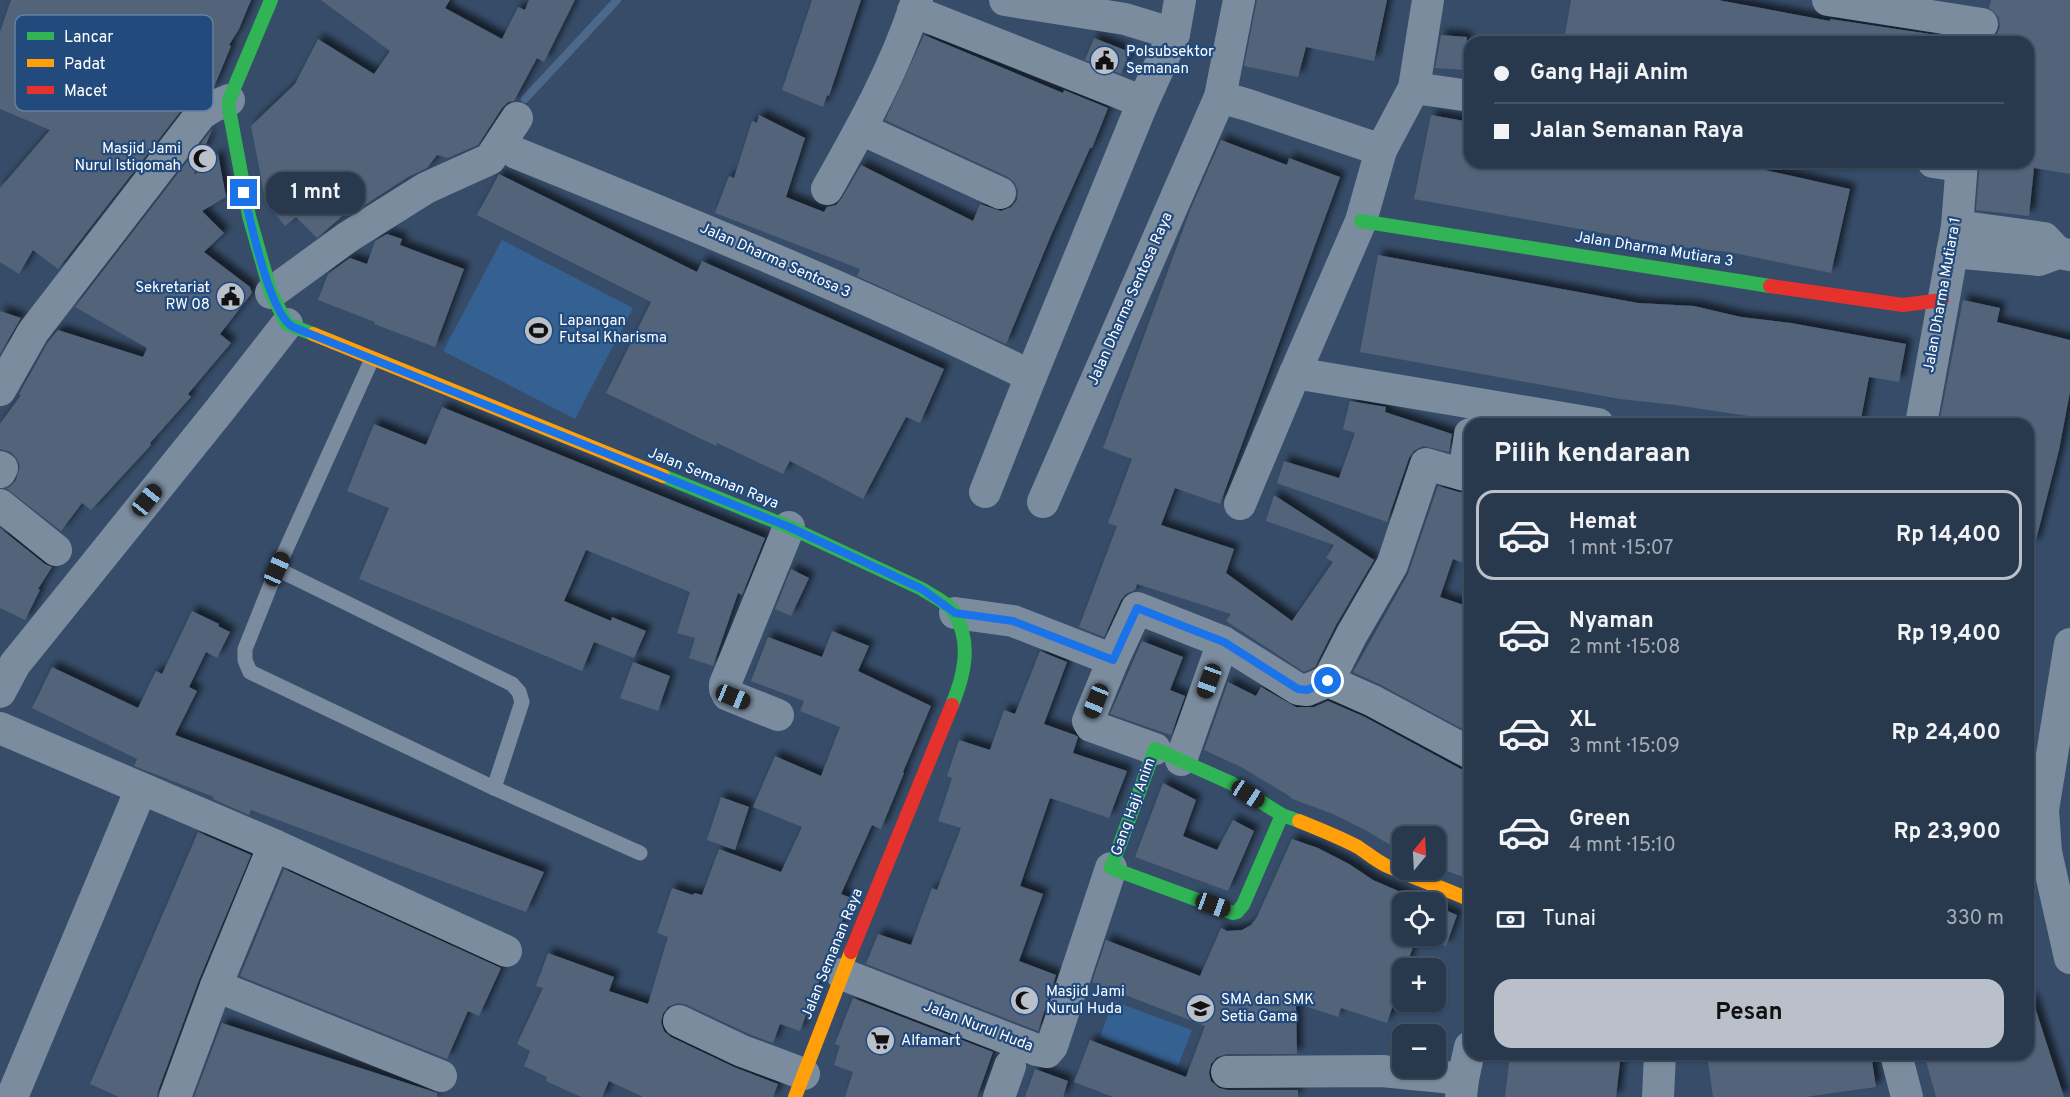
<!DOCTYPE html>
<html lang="id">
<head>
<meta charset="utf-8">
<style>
	body { margin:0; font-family:Overpass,sans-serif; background:#304055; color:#f1f3f6; height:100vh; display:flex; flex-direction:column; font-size:22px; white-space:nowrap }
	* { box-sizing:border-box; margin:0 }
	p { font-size:20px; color:#a5acb6 }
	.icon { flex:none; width:33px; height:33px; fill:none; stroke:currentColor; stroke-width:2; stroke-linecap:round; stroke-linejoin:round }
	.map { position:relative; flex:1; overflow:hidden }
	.side { position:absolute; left:1464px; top:418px; width:570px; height:642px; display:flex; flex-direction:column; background:#28394e; border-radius:18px; box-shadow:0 2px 4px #0004,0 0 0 2px #445366 }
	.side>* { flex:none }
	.hud { position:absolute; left:1464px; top:36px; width:570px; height:132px; border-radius:18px; box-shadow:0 2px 4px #0004,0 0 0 2px #445366; display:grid; align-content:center; height:132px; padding:0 30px; background:#28394e }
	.needle { width:39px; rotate:18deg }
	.tools { position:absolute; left:1392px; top:826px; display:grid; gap:12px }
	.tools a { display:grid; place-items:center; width:54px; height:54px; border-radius:12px; background:#28394e; box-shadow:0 2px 4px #0004,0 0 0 2px #445366; font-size:30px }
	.end { position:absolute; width:27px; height:27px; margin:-14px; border:8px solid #1a73e8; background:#fff; box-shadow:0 0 0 3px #fff }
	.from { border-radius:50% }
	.bubble { position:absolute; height:42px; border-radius:18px; background:#28394e; box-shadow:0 2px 4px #0004,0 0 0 2px #445366; font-size:20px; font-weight:700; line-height:42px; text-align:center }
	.car { position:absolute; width:18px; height:36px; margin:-18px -9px; border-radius:8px; box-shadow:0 0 4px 2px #0007; background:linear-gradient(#222 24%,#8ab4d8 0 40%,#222 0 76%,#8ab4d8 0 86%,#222 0) }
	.hud b { display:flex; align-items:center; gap:21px; height:57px; font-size:22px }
	.hud b+b { border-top:2px solid #445366 }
	.hud i { width:15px; height:15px; background:#f1f3f6 }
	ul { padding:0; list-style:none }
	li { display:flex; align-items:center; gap:18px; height:90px; margin:0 12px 9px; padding:0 18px; border:3px solid transparent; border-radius:18px }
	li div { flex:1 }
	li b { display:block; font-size:22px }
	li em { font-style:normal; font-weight:700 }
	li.current { border-color:#b9c0ca }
	li>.icon { width:54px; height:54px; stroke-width:1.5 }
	h2 { padding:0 30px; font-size:27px; line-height:72px }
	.pay { display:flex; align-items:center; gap:15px; height:66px; padding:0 30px; font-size:22px }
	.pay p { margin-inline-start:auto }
	.cta { display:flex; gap:12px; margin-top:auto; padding:12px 30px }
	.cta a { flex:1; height:69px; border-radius:18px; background:#b9c0ca; color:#111; font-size:24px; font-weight:700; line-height:69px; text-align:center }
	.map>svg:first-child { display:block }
	.green { fill:#356192 }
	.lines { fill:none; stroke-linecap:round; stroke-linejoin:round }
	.stream { stroke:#4c698c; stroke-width:8 }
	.building { fill:#52647a; filter:url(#shadow) }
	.lane { stroke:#7b8c9f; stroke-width:15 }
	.street { stroke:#7b8c9f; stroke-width:32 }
	.fast { stroke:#30b455; stroke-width:14 }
	.slow { stroke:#ff9f0a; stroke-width:14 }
	.jam { stroke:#e5322d; stroke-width:14 }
	.route { stroke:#1a73e8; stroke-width:8 }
	.labels { text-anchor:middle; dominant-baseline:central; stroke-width:4.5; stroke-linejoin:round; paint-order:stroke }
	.poi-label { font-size:15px; fill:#fff; stroke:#224a7c; text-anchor:start }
	.street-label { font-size:15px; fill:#fff; stroke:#224a7c }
	.key { fill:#224a7c; stroke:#6480a3; stroke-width:1.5 }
	.key-label { font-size:16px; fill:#fff }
</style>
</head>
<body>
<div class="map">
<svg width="2070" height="1097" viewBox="0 0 2070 1097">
	<defs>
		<filter id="shadow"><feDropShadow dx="5.5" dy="-5.5" stdDeviation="3" flood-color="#0009"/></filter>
	</defs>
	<rect width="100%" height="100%" fill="#364c68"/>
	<g class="green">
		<path d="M502 240 633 308 575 419 443 351Z"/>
		<path d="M1113 1001 1192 1030 1178 1066 1100 1037Z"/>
	</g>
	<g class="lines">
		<path class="stream" d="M525 99 617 0"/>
	</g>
	<g class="building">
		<path d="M11 0H251L239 29 229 45 231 46 214 87 202 92 187 103 58 269 33 250 19 274 0 262V188L50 130 0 109V32Z"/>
		<path d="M321 0H450L445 8 502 39 518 7 525 10 529 0H575L544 62 537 58 514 101 508 102 502 108 478 145 448 158 437 155 427 168 408 177 357 210 354 206 317 238 296 217 285 226 266 203 251 126 295 84 318 39 374 74 390 51Z"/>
		<path d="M812 0H861L829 96 827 95 823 107 782 90Z"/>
		<path d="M1257 0H1387L1374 61 1306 47 1298 77 1244 66Z"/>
		<path d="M1571 0H1718L1830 21V19L1936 35 1934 42H1568L1569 35H1565Z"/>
		<path d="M1991 0H2070V174L2034 168 2029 216 1976 210 1980 162H2028V42H1984L1996 36 2000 27 1999 17 1989 8Z"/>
		<path d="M924 35 1063 93 1064 90 1108 108 1092 148H1090L1052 233 1006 344 857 276 860 269 715 213 729 176 734 178 752 121 757 123 759 115 805 138 786 197 824 212 827 207 836 205 842 198 861 165 973 221 980 204 1001 211 1011 207 1017 200 1018 191 1015 183 1008 177 885 120Z"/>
		<path d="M1441 35 1467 37 1465 70 1435 68Z"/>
		<path d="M1094 38 1130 52 1121 74 1085 60Z"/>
		<path d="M1431 115 1470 122V162H1688L1747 166 1850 189 1831 273 1729 252 1672 246 1414 199Z"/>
		<path d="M212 129 194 175 218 154 226 197 202 211 224 233 204 252 250 287 252 293 220 334 231 343 188 394 191 397 150 443 151 445 91 510 82 503 61 531 6 488 10 487 16 480 20 466 17 459 11 452 0 449V424L21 395 19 394 48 342 58 330 143 357 147 348 75 307Z"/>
		<path d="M1221 140 1287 165 1289 158 1340 177 1220 504 1175 488 1161 525 1234 549 1226 573 1292 621 1333 562 1326 558 1334 545 1266 521 1274 495 1374 560 1336 625 1315 667 1304 672 1226 621 1231 614 1137 584 1135 590 1126 594 1121 600 1104 637 1079 627 1117 526 1108 523 1132 459 1103 448 1191 208Z"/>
		<path d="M499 174 697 272 702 261 944 369 920 423 906 417 863 499 790 461 783 474 717 443 716 446 606 393 651 302 477 215Z"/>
		<path d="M387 234 402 239 400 245 464 269 435 347 374 324 375 322 318 300 328 274 350 258 367 264 375 241Z"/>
		<path d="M1378 255 1638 303 1694 306 1741 317 1791 323 1906 344 1899 382 1869 377 1860 424H1802L1675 405 1620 399 1360 352Z"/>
		<path d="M1963 300 2000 308 1997 322 2070 340V392L2059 450 2035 544 2028 543V424H1939Z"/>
		<path d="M0 311 21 318 0 354Z"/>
		<path d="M1350 401 1386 407 1385 412 1452 434 1449 452 1423 446 1414 451 1409 458 1387 522 1277 483 1284 461 1339 478 1355 433 1343 429Z"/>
		<path d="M442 407 765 538 742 595 738 593 713 666 689 658 695 638 677 633 690 592 586 550 564 601 611 621 612 617 646 631 634 658 594 642 582 671 359 579 389 508 347 491 374 424 426 445Z"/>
		<path d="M1438 486 1459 492H1470V542L1463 563 1453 559 1440 597 1470 607V733L1381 685 1353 672 1408 574Z"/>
		<path d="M0 528 45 564 52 567 38 589 40 590 25 620 0 608Z"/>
		<path d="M791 569 809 578 791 616 775 609Z"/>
		<path d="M192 611 219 624 218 626 230 632 217 658 206 652 189 687 197 691 175 735 544 872 526 912 251 810 249 815 213 799 214 797 134 766 137 759 32 708 52 667 138 708 156 671 162 674Z"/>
		<path d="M832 631 869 646 858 671 931 706 903 772 904 773 881 829 872 825 841 894 851 898 800 1031 780 1024 773 1043 749 1034 687 1005 678 1003 668 1007 663 1014 661 1022 664 1031 671 1037 734 1067 778 1084 773 1097H643L609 1081 602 1097H581L546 1081 547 1077 524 1066 530 1051 517 1044 543 988 536 986 548 953 614 977 609 991 648 1004 668 937 657 933 672 888 693 895 694 893 702 895 719 849 781 872 802 827 753 807 775 756 821 776 840 727 800 711 804 701 751 681 768 637 822 657Z"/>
		<path d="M1142 641 1183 657 1170 690 1185 696 1171 735 1110 714Z"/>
		<path d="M1040 651 1067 662 1044 724 1075 735 1078 737 1073 753 1127 771 1109 818 1050 798 1020 886 1043 894 1019 961 1056 975 1038 1031 866 964 878 934 911 945 932 888 937 890 961 828 938 821 952 778 947 776 959 740 990 750 1004 710 1015 714Z"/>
		<path d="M633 662 670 676 658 711 620 698Z"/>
		<path d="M1228 682 1256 696 1261 687 1296 707H1314L1328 701 1365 717 1461 769 1470 771V866L1466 878 1436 867V837H1402V852L1367 831 1333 814 1290 798 1291 797 1241 767 1204 750Z"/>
		<path d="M1163 783 1196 800 1183 836 1217 850 1233 820 1254 831 1228 891 1135 857Z"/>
		<path d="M721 797 749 807 735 850 707 840Z"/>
		<path d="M198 832 251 855 199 980 158 1091 157 1097H119L90 1084Z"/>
		<path d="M1292 839 1318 848 1349 864 1373 880 1426 903H1402V936H1417L1405 969H1402V978L1387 1023 1341 1008 1338 1017 1296 1003 1297 1054H1227L1217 1057 1211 1064 1209 1073 1211 1081 1219 1088 1227 1090H1298V1097H1113L1074 1082 1090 1040 1186 1077 1205 1026 1092 982 1106 940 1200 976 1221 928 1227 931 1242 930 1251 925 1257 917Z"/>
		<path d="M284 869 501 968 479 1016 468 1011 447 1059 240 976Z"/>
		<path d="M1436 906 1457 915 1446 946 1417 936H1436Z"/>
		<path d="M853 998 993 1052 977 1097H845L853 1072 834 1065 840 1046 835 1044Z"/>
		<path d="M2032 998 2064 1097H1936L1924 1054H2028V999Z"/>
		<path d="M222 1023 422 1088 437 1093V1097H194Z"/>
		<path d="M1510 1054H1621L1616 1097H1505Z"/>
		<path d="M1707 1054H1871L1876 1087 1805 1097H1713Z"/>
		<path d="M1035 1069 1068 1081 1063 1097H1025Z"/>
	</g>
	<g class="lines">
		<g class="lane">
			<path d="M372 359 277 569 245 649V660L250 672 494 788 640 853"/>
			<path d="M277 569 512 684 519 692 522 702 494 788"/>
		</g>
		<g class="street">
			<path d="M1005 0 1125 19 1174 34"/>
			<path d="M1828 0 1982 24"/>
			<path d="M913 11 1143 102"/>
			<path d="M1414 88 1470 96"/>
			<path d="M1220 97 1248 105 1381 150 1361 221 1295 373 1240 504"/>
			<path d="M861 129 1000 193"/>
			<path d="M1381 150 1414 88 1428 0"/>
			<path d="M516 153C689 223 863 294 1031 376"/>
			<path d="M1933 162 1961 166"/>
			<path d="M827 189C861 129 896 67 917 0"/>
			<path d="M1957 226 2044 238 2058 253"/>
			<path d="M1952 252 2039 260 2058 253 2070 255"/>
			<path d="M271 293 348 237 426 188 490 159 517 118"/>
			<path d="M1295 373 1598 424"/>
			<path d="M0 390 33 332 201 114 212 107 229 100"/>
			<path d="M1921 424 1957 226 1962 162"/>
			<path d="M0 467 2 468 0 472"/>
			<path d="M985 492 1031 376 1143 102 1174 34 1180 0"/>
			<path d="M1043 502 1220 97 1239 0"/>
			<path d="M0 505 56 550"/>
			<path d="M955 613 1013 621 1113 660"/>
			<path d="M1223 642 1298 689 1307 690 1328 681"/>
			<path d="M2070 644 2043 810 2046 852 2070 958"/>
			<path d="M1328 681 1352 634 1392 565 1426 464 1464 475 1470 434"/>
			<path d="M1328 681 1373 701 1470 753"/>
			<path d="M0 692 15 664 32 643 219 411 287 324"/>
			<path d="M778 715 728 695 725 689V684L789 527"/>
			<path d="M0 728 274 845 506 951"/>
			<path d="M1155 749 1091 726 1088 721 1113 660 1137 608 1223 642 1181 760"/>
			<path d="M842 974 1037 1050 1047 1052 1052 1046 1111 868"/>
			<path d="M216 986 441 1076"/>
			<path d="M679 1021 742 1051 804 1074"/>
			<path d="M1896 1054 1907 1097"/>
			<path d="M1227 1072 1382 1071 1463 1079"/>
			<path d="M12 1097 141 789"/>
			<path d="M175 1097 216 986 274 845"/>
			<path d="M999 1097 1010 1066"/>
			<path d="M1461 1097 1463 1079 1470 1047"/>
			<path d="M1658 1097 1660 1054"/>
		</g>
		<g class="fast">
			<path d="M271 0 229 100V109L249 216 271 293 287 324 313 334"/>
			<path d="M1361 221 1770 286"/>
			<path d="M663 476 789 527 922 589C932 596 949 603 955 614 972 644 964 676 952 705"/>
			<path d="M1282 815 1243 905 1237 912 1233 913 1111 868 1155 749 1231 783 1282 815 1299 821"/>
		</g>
		<g class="slow">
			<path d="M313 334 663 476"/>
			<path d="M1299 821C1319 829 1339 837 1358 847 1367 853 1375 860 1385 865 1413 878 1442 887 1470 900"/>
			<path d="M795 1097 851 952"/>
		</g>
		<g class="jam">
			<path d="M1770 286 1903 305 1942 300"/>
			<path d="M851 952 952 705"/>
		</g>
	</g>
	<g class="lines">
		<path class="route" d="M244 193C250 220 270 315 293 327L789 527 922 589 955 613 1013 621 1113 660 1137 608 1224 642 1298 689 1307 690 1328 681"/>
	</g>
	<defs>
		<symbol id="civic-disc" viewBox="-11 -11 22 22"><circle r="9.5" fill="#b9c0ca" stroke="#224a7c"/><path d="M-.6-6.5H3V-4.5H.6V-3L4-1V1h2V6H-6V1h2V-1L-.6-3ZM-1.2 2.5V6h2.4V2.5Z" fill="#111"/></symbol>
		<symbol id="mosque-disc" viewBox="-11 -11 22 22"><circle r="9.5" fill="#b9c0ca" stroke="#224a7c"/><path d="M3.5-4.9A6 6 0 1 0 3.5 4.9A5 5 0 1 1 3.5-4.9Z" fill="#111"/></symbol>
		<symbol id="stadium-disc" viewBox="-11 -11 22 22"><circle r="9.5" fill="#b9c0ca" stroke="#224a7c"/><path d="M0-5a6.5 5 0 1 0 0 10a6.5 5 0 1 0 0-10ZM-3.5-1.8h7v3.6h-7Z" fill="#111"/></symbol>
		<symbol id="school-disc" viewBox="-11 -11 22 22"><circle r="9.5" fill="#b9c0ca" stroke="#224a7c"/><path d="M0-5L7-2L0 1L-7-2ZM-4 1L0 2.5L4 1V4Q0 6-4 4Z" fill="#111"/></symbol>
		<symbol id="supermarket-disc" viewBox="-11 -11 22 22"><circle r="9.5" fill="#b9c0ca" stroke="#224a7c"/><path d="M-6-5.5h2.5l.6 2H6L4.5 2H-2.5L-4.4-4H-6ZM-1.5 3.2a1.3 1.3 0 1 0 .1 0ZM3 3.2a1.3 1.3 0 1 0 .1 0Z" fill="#111"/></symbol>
	</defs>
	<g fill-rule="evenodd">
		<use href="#civic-disc" x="1088" y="44" width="33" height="33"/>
		<use href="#mosque-disc" x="186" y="142" width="33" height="33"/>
		<use href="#civic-disc" x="214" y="280" width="33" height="33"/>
		<use href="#stadium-disc" x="522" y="314" width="33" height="33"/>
		<use href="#mosque-disc" x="1008" y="984" width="33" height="33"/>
		<use href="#school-disc" x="1184" y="992" width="33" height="33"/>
		<use href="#supermarket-disc" x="864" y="1024" width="33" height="33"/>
	</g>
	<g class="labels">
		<g class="poi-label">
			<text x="1126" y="52">Polsubsektor<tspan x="1126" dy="17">Semanan</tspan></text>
			<text x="181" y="149" text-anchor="end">Masjid Jami<tspan x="181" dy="17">Nurul Istiqomah</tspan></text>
			<text x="210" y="288" text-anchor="end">Sekretariat<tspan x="210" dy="17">RW 08</tspan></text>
			<text x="559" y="321">Lapangan<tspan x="559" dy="17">Futsal Kharisma</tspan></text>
			<text x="1046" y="992">Masjid Jami<tspan x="1046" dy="17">Nurul Huda</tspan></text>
			<text x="1221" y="1000">SMA dan SMK<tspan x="1221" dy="17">Setia Gama</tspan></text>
			<text x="901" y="1041">Alfamart</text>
		</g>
		<g class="street-label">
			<text transform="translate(1654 250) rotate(9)">Jalan Dharma Mutiara 3</text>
			<text transform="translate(775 261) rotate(24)">Jalan Dharma Sentosa 3</text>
			<text transform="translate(1943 295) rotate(-80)">Jalan Dharma Mutiara 1</text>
			<text transform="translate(1131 299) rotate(-66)">Jalan Dharma Sentosa Raya</text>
			<text transform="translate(713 479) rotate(22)">Jalan Semanan Raya</text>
			<text transform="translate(1134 807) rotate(-70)">Gang Haji Anim</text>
			<text transform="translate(833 954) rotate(-68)">Jalan Semanan Raya</text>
			<text transform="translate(978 1027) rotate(21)">Jalan Nurul Huda</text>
		</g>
	</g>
	<rect x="15" y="15" width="198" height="96" rx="9" class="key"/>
	<rect x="27" y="32" width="27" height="8" fill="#30b455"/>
	<rect x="27" y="59" width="27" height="8" fill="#ff9f0a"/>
	<rect x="27" y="86" width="27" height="8" fill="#e5322d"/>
	<g class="key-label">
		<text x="64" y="42">Lancar</text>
		<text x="64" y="69">Padat</text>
		<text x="64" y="96">Macet</text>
	</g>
</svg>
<div class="tools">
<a><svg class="needle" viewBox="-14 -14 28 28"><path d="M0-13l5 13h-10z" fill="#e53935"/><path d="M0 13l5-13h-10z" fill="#a5acb6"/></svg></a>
<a><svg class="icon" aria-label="locate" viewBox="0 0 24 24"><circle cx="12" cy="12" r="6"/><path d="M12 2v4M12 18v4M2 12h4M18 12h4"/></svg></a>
<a>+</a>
<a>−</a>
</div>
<i class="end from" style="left:1328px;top:681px"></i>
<i class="end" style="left:244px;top:193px"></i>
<div class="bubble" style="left:266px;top:172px;width:99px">1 mnt</div>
<i class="car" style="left:147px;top:500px;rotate:39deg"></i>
<i class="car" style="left:277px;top:569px;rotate:24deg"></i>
<i class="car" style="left:1209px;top:681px;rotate:200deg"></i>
<i class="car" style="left:733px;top:697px;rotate:112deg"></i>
<i class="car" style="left:1096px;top:701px;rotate:202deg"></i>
<i class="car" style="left:1248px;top:794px;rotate:123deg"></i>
<i class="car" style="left:1213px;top:905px;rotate:110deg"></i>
<div class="hud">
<b><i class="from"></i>Gang Haji Anim</b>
<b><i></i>Jalan Semanan Raya</b>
</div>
<section class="side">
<h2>Pilih kendaraan</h2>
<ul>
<li class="current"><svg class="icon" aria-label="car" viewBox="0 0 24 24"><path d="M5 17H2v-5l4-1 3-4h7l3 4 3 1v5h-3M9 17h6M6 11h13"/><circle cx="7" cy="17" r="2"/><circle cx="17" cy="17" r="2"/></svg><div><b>Hemat</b><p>1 mnt · 15:07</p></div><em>Rp 14,400</em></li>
<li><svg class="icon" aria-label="car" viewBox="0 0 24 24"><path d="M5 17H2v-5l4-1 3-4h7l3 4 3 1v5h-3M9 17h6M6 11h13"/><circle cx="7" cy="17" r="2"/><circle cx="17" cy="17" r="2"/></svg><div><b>Nyaman</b><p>2 mnt · 15:08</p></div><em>Rp 19,400</em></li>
<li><svg class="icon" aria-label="car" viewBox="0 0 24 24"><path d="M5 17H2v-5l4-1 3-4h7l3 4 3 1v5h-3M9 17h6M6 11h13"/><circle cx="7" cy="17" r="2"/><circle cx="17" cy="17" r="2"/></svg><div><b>XL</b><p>3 mnt · 15:09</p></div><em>Rp 24,400</em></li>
<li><svg class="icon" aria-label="car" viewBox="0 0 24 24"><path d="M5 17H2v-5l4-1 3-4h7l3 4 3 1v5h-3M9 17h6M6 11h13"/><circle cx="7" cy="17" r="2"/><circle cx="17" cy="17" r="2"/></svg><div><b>Green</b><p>4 mnt · 15:10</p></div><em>Rp 23,900</em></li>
</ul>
<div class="pay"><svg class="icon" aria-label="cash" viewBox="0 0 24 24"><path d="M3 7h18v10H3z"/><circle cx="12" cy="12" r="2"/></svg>Tunai<p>330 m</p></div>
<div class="cta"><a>Pesan</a></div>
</section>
</div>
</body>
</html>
